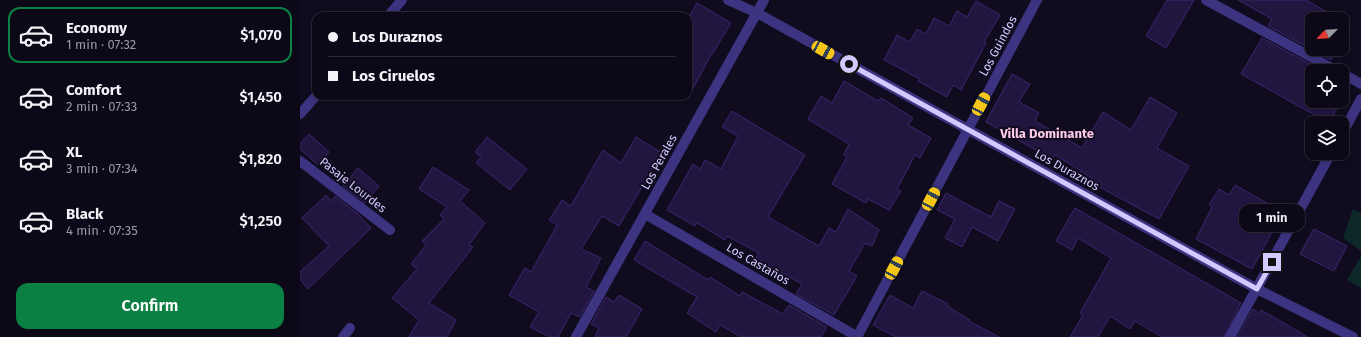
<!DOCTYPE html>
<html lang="en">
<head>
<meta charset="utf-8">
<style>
	body { margin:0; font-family:"Fira Sans",sans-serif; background:#151120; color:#f1f3f6; height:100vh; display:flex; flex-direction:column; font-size:15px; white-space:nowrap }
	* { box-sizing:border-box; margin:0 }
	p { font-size:13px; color:#9a9aa1 }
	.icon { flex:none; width:22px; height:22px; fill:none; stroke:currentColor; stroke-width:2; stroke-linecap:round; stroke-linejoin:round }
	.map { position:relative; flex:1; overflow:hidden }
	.panel { display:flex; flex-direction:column; background:#0c0817; width:300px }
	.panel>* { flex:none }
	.guide { position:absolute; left:12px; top:12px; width:380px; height:88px; border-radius:12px; box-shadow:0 2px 6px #0003,0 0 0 1px #2c2936; display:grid; align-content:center; height:88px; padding:0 16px; background:#0c0817 }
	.needle { width:26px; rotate:246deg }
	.tools { position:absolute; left:1005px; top:12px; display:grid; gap:8px }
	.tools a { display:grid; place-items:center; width:44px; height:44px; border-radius:8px; background:#0c0817; box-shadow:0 2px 6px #0003,0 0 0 1px #2c2936; font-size:20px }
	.end { position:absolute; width:18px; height:18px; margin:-9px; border:5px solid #d3c9ff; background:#111; box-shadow:0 0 0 2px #111 }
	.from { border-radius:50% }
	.bubble { position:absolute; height:28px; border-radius:12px; background:#0c0817; box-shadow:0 2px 6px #0003,0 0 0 1px #2c2936; font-size:13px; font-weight:600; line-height:28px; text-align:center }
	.car { position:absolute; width:12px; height:24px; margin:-12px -6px; border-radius:5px; box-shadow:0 0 3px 1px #0007; background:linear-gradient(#f5c518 24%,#345 0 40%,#f5c518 0 76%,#345 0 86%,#f5c518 0) }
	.guide b { display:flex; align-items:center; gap:14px; height:38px; font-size:15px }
	.guide b+b { border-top:1px solid #2c2936 }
	.guide i { width:10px; height:10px; background:#f1f3f6 }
	ul { padding:7px 0 0; list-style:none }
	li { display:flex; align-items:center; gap:12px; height:56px; margin:0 8px 6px; padding:0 8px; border:2px solid transparent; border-radius:12px }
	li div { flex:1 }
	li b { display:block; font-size:15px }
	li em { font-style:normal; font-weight:600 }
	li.current { border-color:#0b8043 }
	li>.icon { width:36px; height:36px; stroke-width:1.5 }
	.cta { display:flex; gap:8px; margin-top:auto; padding:8px 16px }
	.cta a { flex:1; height:46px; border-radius:12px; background:#0b8043; color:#fff; font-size:16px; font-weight:600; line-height:46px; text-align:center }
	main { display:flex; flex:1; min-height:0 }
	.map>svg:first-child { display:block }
	.green { fill:#0e2829 }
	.building { fill:#221640; stroke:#3a276e }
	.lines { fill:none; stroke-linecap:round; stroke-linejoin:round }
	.minor { stroke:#3c3480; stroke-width:10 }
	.route { stroke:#d3c9ff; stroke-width:5 }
	.labels { text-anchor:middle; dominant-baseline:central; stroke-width:4; stroke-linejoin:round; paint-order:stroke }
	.street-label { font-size:12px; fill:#d3c9ff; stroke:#100b1f }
	.neighbourhood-label { font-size:13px; font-weight:bold; fill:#ffcbe8; stroke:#100b1f }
</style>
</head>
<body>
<main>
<section class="panel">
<ul>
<li class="current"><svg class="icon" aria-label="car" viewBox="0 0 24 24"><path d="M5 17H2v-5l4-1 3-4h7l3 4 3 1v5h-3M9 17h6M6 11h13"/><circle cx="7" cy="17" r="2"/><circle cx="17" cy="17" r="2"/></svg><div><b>Economy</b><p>1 min · 07:32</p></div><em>$1,070</em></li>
<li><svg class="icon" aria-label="car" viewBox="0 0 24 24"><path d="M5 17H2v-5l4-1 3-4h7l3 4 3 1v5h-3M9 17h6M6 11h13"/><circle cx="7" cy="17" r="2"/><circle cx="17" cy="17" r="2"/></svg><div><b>Comfort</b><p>2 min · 07:33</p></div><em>$1,450</em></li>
<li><svg class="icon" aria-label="car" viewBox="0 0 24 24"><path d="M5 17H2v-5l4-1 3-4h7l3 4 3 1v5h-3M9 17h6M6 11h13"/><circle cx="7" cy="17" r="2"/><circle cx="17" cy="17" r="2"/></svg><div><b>XL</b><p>3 min · 07:34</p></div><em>$1,820</em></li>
<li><svg class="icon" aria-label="car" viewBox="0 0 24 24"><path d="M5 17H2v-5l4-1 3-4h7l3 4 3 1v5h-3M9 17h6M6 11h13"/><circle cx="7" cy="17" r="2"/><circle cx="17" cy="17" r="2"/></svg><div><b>Black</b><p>4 min · 07:35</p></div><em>$1,250</em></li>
</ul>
<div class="cta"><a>Confirm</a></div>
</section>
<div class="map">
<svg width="1061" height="337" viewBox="0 0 1061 337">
	<rect width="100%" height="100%" fill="#100b1f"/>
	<g class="green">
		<path d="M1053 209 1061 213V251L1043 238Z"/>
		<path d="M1061 256V288L1047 280Z"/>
	</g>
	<g class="building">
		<path d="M867 0H894L866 48 846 36Z"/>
		<path d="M938 0H1006L1039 19H1012V49H1037L1031 60 968 26 972 19Z"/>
		<path d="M676 1 700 15 684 42 686 43 661 90 653 85 647 97 618 81 620 79 584 60 597 35 610 42 617 29 626 34 634 18 649 26 657 11 667 17Z"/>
		<path d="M397 3 431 23 413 53H412L388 98V19Z"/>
		<path d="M1042 20 1050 25 1042 40Z"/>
		<path d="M962 38 1023 71H1012V101H1041L1029 123 941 74Z"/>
		<path d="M712 74 730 84 719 102 739 113 735 121 782 148 803 112 831 130 850 97 877 113 857 148 889 166 859 219 790 182 792 178 755 155 752 159 686 122Z"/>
		<path d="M544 81 578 101 581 98 613 118 608 125 631 138 620 158 615 155 597 189 601 191 589 210 568 199 566 203 532 184 547 157 544 155 549 144 508 119 521 96 532 103Z"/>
		<path d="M432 111 505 155 468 217 519 246 529 228 536 232 548 209 579 230 572 246 565 243 549 271 557 276 534 315 496 294 502 284 456 258 459 253 427 236 425 240 397 223 395 226 367 210 393 164 400 169 405 160 421 169 438 136 422 127Z"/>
		<path d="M9 134 29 152 18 165 0 149V144Z"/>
		<path d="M187 137 227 169 210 190 176 163 181 157 175 152Z"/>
		<path d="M336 137 362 153 319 226 302 216 281 249 301 258 286 287 294 291 280 317 271 313 258 337H250L230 327 239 312 209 295 225 268 231 272 257 225 249 220 262 200 271 206 303 150 321 163Z"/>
		<path d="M133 167 169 190 160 201 185 223 169 245 173 247 129 303 156 320 147 337H109L119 320 92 298 117 269 111 264 126 245 122 241 144 219 140 215 147 207 119 189Z"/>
		<path d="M58 168 79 186 65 203 43 186Z"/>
		<path d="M935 185 983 212 952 269 896 239 912 207 909 205 919 189 929 195Z"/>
		<path d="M646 193 691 217 699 201 715 209 698 241 672 227 662 247 645 238 655 219 637 210Z"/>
		<path d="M26 195 31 201 35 196 57 213 71 228 8 289 0 279V272L29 246 2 218Z"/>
		<path d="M775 208 941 303 924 337H862L835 321 830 329 810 316 798 337H770L783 315 780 313 811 258 778 238 772 250 756 241Z"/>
		<path d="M1014 229 1047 246 1034 271 1000 254Z"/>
		<path d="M345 241 408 280 410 277 440 296 442 292 483 314 489 305 527 327 521 337H441L420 325 416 332 387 313 397 297 334 260Z"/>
		<path d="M622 291 648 304 647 306 670 320 669 321 699 337H596L573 325 590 295 613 308Z"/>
		<path d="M319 295 342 309 326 337H295L299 328 291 324 306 297 314 302Z"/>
		<path d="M953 309 959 313 961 310 1008 337H937Z"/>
	</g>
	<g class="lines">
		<g class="minor">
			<path d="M428 0 457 13 957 289 1053 337"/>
			<path d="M906 0 1037 71"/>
			<path d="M88 16 102 0"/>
			<path d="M1042 73 1061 84"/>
			<path d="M0 114 16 96"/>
			<path d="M1042 134 1061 99"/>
			<path d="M0 161 90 230"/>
			<path d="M345 214 558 337"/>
			<path d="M43 337 50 328"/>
			<path d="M276 337 464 0"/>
			<path d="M557 337 737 0"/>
			<path d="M930 337 1031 153"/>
		</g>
	</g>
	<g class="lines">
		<path class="route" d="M549 64 957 289 972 262"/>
	</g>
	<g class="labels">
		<g class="street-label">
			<text transform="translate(698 46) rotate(-62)">Los Guindos</text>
			<text transform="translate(359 162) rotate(-61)">Los Perales</text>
			<text transform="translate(767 170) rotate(29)">Los Duraznos</text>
			<text transform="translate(53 185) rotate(38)">Pasaje Lourdes</text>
			<text transform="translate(458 264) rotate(30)">Los Castaños</text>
		</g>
		<g class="neighbourhood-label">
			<text x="747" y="133">Villa Dominante</text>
		</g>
	</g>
</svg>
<div class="tools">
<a><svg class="needle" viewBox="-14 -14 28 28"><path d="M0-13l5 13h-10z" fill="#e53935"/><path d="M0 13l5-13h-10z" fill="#9a9aa1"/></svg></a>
<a><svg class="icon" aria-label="locate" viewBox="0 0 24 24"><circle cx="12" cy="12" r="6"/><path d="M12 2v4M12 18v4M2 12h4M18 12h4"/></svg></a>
<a><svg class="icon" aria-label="layers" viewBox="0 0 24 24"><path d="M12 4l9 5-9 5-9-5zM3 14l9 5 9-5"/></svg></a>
</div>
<i class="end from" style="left:549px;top:64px"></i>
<i class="end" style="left:972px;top:262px"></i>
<div class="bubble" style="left:939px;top:204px;width:66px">1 min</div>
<i class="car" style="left:523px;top:50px;rotate:119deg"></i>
<i class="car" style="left:681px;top:104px;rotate:28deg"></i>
<i class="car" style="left:631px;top:199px;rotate:28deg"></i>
<i class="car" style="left:594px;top:268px;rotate:28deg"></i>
<div class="guide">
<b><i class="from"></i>Los Duraznos</b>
<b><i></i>Los Ciruelos</b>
</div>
</div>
</main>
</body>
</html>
